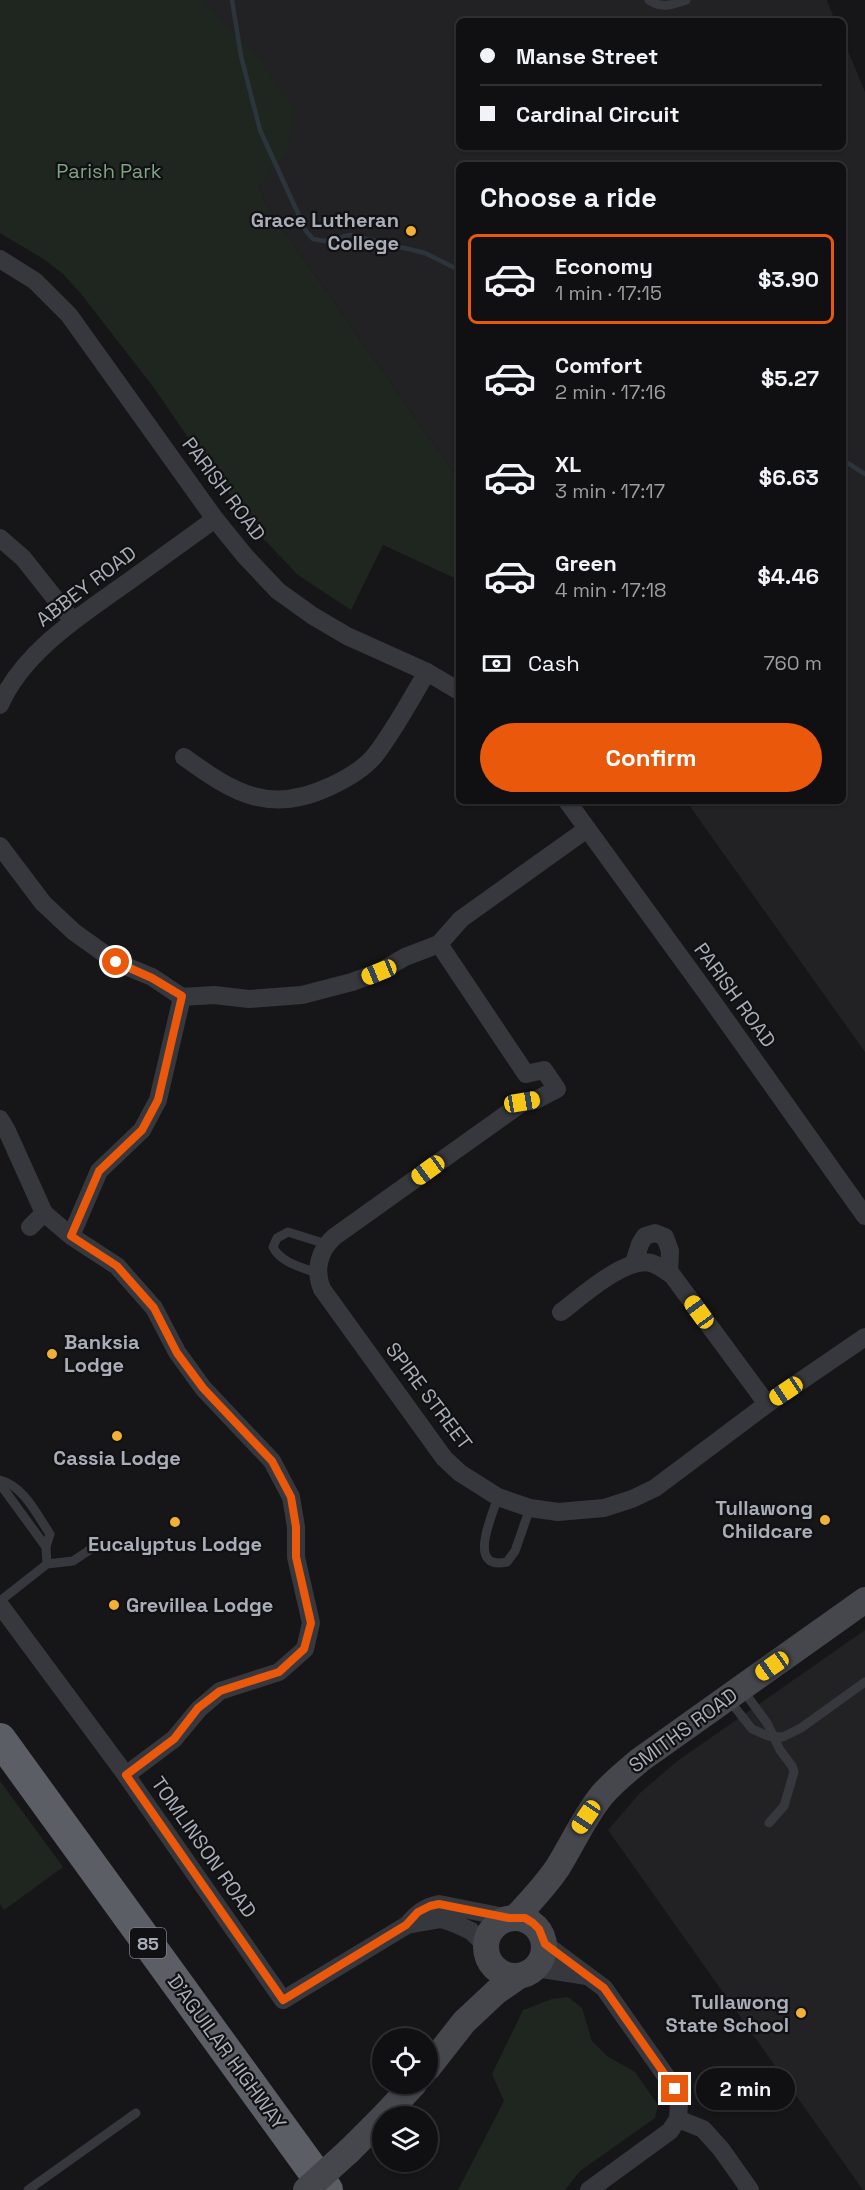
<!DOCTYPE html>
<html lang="en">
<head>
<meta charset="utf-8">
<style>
	body { margin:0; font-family:"Space Grotesk",sans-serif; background:#19191b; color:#f1f3f6; height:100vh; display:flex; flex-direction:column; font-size:22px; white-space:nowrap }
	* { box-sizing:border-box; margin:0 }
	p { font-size:20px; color:#9c9d9f }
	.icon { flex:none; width:33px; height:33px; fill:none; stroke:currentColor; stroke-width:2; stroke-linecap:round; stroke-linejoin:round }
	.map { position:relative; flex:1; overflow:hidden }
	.drawer { position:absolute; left:456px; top:162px; width:390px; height:642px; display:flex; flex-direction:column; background:#101012; border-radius:9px; box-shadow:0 2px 4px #0004,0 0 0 2px #303032 }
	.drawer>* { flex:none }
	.top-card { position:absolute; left:456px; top:18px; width:390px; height:132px; border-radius:9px; box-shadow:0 2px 4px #0004,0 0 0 2px #303032; display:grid; align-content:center; height:132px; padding:0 24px; background:#101012 }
	.tools { position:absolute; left:372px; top:2028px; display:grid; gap:12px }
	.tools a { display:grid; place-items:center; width:66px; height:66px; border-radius:50%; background:#101012; box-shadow:0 2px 4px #0004,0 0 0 2px #303032; font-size:30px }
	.end { position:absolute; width:27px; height:27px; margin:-14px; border:8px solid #ea580c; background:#fff; box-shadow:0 0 0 3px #fff }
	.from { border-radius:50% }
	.bubble { position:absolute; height:42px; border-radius:21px; background:#101012; box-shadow:0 2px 4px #0004,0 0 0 2px #303032; font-size:20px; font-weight:800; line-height:42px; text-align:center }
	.car { position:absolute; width:18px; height:36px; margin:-18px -9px; border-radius:8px; box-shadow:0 0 4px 2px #0007; background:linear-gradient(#f5c518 24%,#345 0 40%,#f5c518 0 76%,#345 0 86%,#f5c518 0) }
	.top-card b { display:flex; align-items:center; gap:21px; height:57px; font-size:22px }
	.top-card b+b { border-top:2px solid #303032 }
	.top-card i { width:15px; height:15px; background:#f1f3f6 }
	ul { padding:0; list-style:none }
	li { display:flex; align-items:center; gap:18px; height:90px; margin:0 12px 9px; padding:0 12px; border:3px solid transparent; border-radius:9px }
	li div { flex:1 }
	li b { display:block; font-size:22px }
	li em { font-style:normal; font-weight:800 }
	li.on { border-color:#ea580c }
	li>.icon { width:54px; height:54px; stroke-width:1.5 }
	h2 { padding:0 24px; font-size:27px; line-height:72px }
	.pay { display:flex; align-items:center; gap:15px; height:66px; padding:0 24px; font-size:22px }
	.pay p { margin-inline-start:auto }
	.cta { display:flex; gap:12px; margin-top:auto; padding:12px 24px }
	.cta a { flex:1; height:69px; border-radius:36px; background:#ea580c; color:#fff; font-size:24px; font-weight:800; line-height:69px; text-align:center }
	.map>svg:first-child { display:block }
	.built { fill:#222225 }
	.green { fill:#1e261f }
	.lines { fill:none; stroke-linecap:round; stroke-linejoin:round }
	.stream { stroke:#2c353c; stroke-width:4.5 }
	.service { stroke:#37383d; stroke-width:9 }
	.minor { stroke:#37383d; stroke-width:18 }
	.secondary { stroke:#45474d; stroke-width:26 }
	.trunk { stroke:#5b5e65; stroke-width:32 }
	.secondary-bridge { stroke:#45474d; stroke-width:26 }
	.route { stroke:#ea580c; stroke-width:8 }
	.poi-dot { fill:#f2b134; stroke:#111113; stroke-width:2 }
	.labels { text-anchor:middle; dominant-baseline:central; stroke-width:4.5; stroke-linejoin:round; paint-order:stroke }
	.shield { fill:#111113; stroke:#7b7e86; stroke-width:1.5 }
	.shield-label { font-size:18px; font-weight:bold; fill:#a8adb8 }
	.park-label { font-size:20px; fill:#7fa381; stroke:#111113 }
	.poi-label { font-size:20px; font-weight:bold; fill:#a8adb8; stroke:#111113; text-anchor:end }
	.street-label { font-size:20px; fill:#a8adb8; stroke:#111113 }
</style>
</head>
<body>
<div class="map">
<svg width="865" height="2190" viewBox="0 0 865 2190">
	<rect width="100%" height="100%" fill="#161618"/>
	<g class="built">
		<path d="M115 0H827L835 21H459V147H843V39L865 92V1052L686 801H843V165H459V480L266 205 259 186Z"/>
		<path d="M865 1630V2190H863L608 1830 640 1793 676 1762Z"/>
	</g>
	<g class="green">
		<path d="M0 0H201L262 62 295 111 288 151 259 186 266 205 459 480V580L383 545 351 610 298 575 257 532 187 436 154 388 82 295 63 274 45 260 0 233Z"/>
		<path d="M0 1781 63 1867 4 1910 0 1904Z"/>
		<path d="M568 1997 582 2008 592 2041 607 2056 635 2072 658 2105 655 2118 580 2171 565 2190H458L504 2101 492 2074 523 2010 552 1999Z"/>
	</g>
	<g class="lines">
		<g class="stream">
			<path d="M232 0 241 56 260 130 306 231 313 239 324 241 350 235 425 253 459 270"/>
			<path d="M843 460 865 474"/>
		</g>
		<g class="service">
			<path d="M649 0C661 9 672 5 686 0"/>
			<path d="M317 1273C301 1267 281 1263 273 1247L277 1238 288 1232 326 1244"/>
			<path d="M0 1480C24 1486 37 1515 50 1534L46 1547"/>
			<path d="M0 1484 46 1547 47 1564"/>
			<path d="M498 1497C492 1516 466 1571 507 1562L515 1551 530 1508"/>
			<path d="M0 1601 47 1564 73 1561 94 1547"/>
			<path d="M742 1689 767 1723 780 1750 792 1766 794 1772 784 1806 769 1823"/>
			<path d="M729 1700 752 1729 768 1736 783 1737 801 1728 865 1682"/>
			<path d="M28 2190 136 2113"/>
		</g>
		<g class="minor">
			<path d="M0 259 35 281 69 315 215 519 245 556 278 591 313 616 347 636 427 672 459 691"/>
			<path d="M0 538 23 558 73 621"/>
			<path d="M0 705C23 652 80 616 125 584 155 562 185 541 215 519"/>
			<path d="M184 757C235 794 270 815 331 786 346 779 366 767 376 754 395 729 411 699 427 672"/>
			<path d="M567 801 713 1002 865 1216"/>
			<path d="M0 846 43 903 74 932 116 962 152 977 182 997 214 995 249 999 302 995 352 982 379 972 405 957 439 944 461 919 587 829"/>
			<path d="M439 944 526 1074 544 1070 557 1089 536 1100 522 1103 334 1237C319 1251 314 1270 322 1289L444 1458 460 1473 498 1497 530 1508 558 1512 604 1508 632 1499 655 1488 767 1404 865 1337"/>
			<path d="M0 1119 7 1131 44 1213"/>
			<path d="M30 1227 44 1213 71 1236 117 1266 154 1308 177 1352 203 1388 272 1461 291 1497 296 1527V1557L311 1623 305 1649 279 1672 220 1691 199 1709 174 1739 126 1775"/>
			<path d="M71 1236 99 1171 142 1130 158 1100 182 997"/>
			<path d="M634 1263 640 1244 645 1236 655 1233 665 1237 670 1251 669 1273"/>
			<path d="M561 1312C581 1297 626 1256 651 1263 658 1265 666 1271 672 1275L767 1404"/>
			<path d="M0 1605 126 1775 283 2000 407 1925 441 1919 456 1924 471 1931 486 1946"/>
			<path d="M408 1924C417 1913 425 1907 439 1904L509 1918"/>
			<path d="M545 1944 604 1988 675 2089 679 2102 678 2119 703 2129 721 2149 750 2190"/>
			<path d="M536 1968 587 1976"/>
			<path d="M589 2190 670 2131 678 2119"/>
		</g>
		<g class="secondary">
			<path d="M516 1917C531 1901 546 1885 558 1867 573 1843 584 1817 602 1795 613 1782 627 1771 640 1760L865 1600"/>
			<circle cx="515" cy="1947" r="29"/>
			<path d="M428 2068 464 2022 496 1992 519 1976"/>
			<path d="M384 2116 414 2084"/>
			<path d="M349 2151 382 2118"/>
		</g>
		<path class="trunk" d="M0 1739 327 2190"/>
		<path class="secondary-bridge" d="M306 2190 349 2151"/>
	</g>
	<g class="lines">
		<path class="route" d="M116 962 152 978 182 996 158 1100 142 1130 99 1171 71 1236 117 1266 154 1308 177 1353 203 1388 272 1461 291 1497 296 1527V1557L311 1623 304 1649 279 1672 220 1691 198 1708 174 1739 126 1775 283 2000 406 1925 418 1912 430 1906 439 1904 509 1918H525L533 1923 539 1929 545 1944 604 1988 675 2089"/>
	</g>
	<g class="poi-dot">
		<circle cx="411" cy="231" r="6"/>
		<circle cx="52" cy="1354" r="6"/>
		<circle cx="117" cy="1436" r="6"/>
		<circle cx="825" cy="1520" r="6"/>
		<circle cx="175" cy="1522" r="6"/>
		<circle cx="114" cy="1605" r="6"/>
		<circle cx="801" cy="2013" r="6"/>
	</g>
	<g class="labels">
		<rect class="shield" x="130" y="1928" width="36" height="30" rx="4.5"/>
		<g class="shield-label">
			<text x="148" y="1943">85</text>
		</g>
		<g class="park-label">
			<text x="109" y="171">Parish Park</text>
		</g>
		<g class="poi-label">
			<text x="399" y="220">Grace Lutheran<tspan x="399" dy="23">College</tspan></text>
			<text x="64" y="1342" text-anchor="start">Banksia<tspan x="64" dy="23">Lodge</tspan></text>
			<text x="117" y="1458" text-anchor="middle">Cassia Lodge</text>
			<text x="813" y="1508">Tullawong<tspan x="813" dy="23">Childcare</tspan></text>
			<text x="175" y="1544" text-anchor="middle">Eucalyptus Lodge</text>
			<text x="126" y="1605" text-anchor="start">Grevillea Lodge</text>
			<text x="789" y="2002">Tullawong<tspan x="789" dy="23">State School</tspan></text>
		</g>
		<g class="street-label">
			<text transform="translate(224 489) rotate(53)">PARISH ROAD</text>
			<text transform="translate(86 586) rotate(-37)">ABBEY ROAD</text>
			<text transform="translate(735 995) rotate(54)">PARISH ROAD</text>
			<text transform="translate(429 1396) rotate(53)">SPIRE STREET</text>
			<text transform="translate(683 1730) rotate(-36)">SMITHS ROAD</text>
			<text transform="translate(204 1847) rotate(55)">TOMLINSON ROAD</text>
			<text transform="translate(227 2052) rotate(54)">D'AGUILAR HIGHWAY</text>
		</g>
	</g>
</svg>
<div class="tools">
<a><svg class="icon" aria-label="locate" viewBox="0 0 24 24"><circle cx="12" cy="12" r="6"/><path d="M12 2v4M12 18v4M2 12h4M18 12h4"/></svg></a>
<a><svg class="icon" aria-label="layers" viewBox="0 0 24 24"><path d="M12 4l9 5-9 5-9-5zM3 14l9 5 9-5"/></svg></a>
</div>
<i class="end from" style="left:116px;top:962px"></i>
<i class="end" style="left:675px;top:2089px"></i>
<div class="bubble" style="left:696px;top:2068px;width:99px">2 min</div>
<i class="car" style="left:379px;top:972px;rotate:248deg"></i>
<i class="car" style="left:522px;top:1102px;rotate:80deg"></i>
<i class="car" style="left:428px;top:1170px;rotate:234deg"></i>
<i class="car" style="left:699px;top:1312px;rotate:324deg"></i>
<i class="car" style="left:786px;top:1391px;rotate:236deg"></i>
<i class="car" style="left:772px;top:1666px;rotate:235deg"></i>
<i class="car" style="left:586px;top:1817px;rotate:214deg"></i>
<div class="top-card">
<b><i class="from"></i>Manse Street</b>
<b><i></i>Cardinal Circuit</b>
</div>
<section class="drawer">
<h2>Choose a ride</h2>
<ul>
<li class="on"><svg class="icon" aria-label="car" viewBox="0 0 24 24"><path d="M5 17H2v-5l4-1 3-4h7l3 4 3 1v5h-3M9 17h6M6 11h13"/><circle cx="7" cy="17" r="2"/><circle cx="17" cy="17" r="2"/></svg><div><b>Economy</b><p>1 min · 17:15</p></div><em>$3.90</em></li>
<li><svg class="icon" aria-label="car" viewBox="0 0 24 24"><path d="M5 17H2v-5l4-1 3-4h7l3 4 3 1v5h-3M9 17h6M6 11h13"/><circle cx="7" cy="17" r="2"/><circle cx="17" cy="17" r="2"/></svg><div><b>Comfort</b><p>2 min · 17:16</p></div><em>$5.27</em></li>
<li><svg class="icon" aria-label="car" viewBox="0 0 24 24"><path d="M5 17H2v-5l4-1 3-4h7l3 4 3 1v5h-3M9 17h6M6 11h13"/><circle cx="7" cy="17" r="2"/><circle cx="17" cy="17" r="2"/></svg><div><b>XL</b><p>3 min · 17:17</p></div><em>$6.63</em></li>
<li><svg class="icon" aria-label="car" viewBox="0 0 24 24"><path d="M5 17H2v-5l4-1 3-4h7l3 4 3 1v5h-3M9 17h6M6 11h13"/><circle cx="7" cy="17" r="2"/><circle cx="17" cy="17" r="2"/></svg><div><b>Green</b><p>4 min · 17:18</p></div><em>$4.46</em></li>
</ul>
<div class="pay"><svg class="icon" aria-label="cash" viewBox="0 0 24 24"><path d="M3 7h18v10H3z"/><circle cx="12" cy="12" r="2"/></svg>Cash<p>760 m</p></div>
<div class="cta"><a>Confirm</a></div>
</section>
</div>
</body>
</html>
